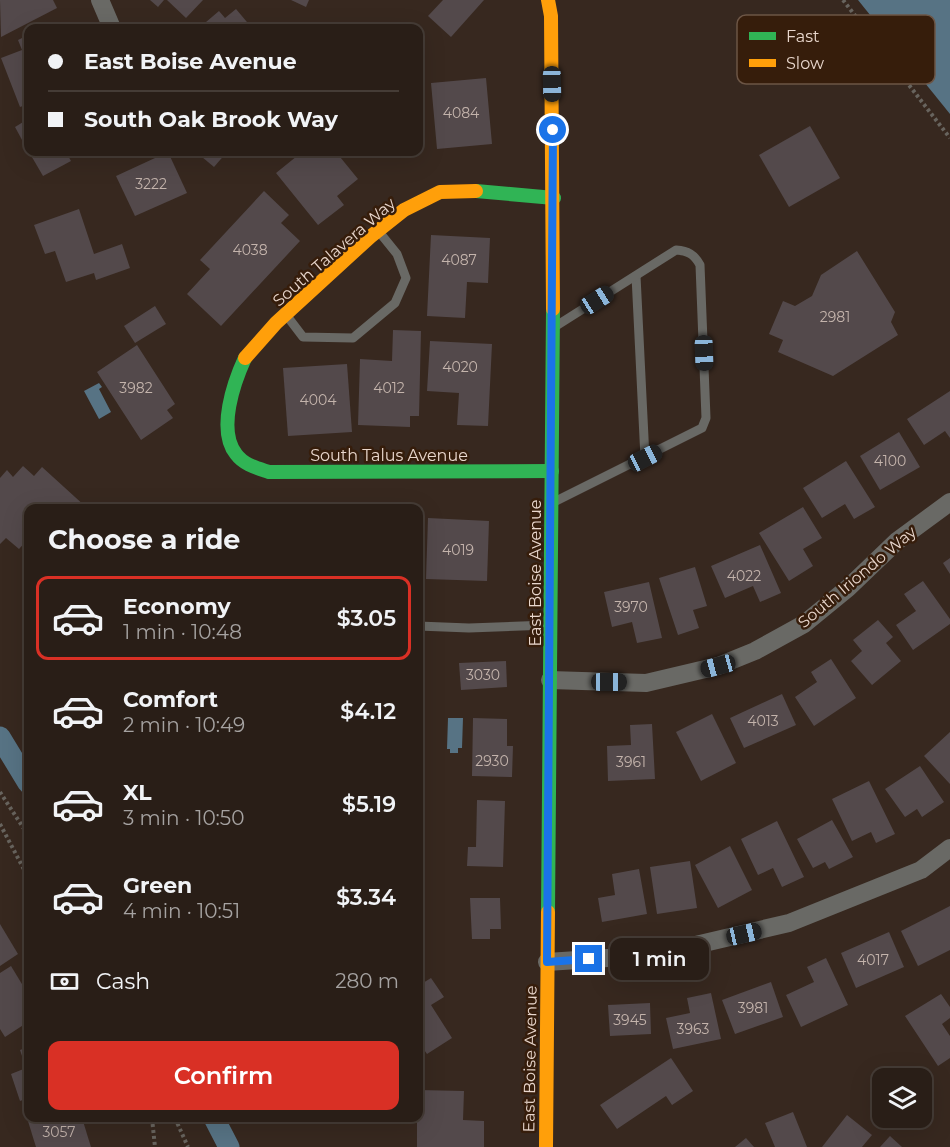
<!DOCTYPE html>
<html lang="en">
<head>
<meta charset="utf-8">
<style>
	body { margin:0; font-family:Montserrat,sans-serif; background:#312720; color:#f1f3f6; height:100vh; display:flex; flex-direction:column; font-size:22px; white-space:nowrap }
	* { box-sizing:border-box; margin:0 }
	p { font-size:20px; color:#a5a2a1 }
	.icon { flex:none; width:33px; height:33px; fill:none; stroke:currentColor; stroke-width:2; stroke-linecap:round; stroke-linejoin:round }
	.map { position:relative; flex:1; overflow:hidden }
	.panel { position:absolute; left:24px; top:504px; width:399px; height:618px; display:flex; flex-direction:column; background:#291e17; border-radius:12px; box-shadow:0 6px 24px #0002,0 0 0 2px #453c36 }
	.panel>* { flex:none }
	.banner { position:absolute; left:24px; top:24px; width:399px; height:132px; border-radius:12px; box-shadow:0 6px 24px #0002,0 0 0 2px #453c36; display:grid; align-content:center; height:132px; padding:0 24px; background:#291e17 }
	.controls { position:absolute; left:872px; top:1068px; display:grid; gap:12px }
	.controls a { display:grid; place-items:center; width:60px; height:60px; border-radius:12px; background:#291e17; box-shadow:0 6px 24px #0002,0 0 0 2px #453c36; font-size:30px }
	.end { position:absolute; width:27px; height:27px; margin:-14px; border:8px solid #1a73e8; background:#fff; box-shadow:0 0 0 3px #fff }
	.from { border-radius:50% }
	.bubble { position:absolute; height:42px; border-radius:12px; background:#291e17; box-shadow:0 6px 24px #0002,0 0 0 2px #453c36; font-size:20px; font-weight:600; line-height:42px; text-align:center }
	.car { position:absolute; width:18px; height:36px; margin:-18px -9px; border-radius:8px; box-shadow:0 0 4px 2px #0007; background:linear-gradient(#222 24%,#8ab4d8 0 40%,#222 0 76%,#8ab4d8 0 86%,#222 0) }
	.banner b { display:flex; align-items:center; gap:21px; height:57px; font-size:22px }
	.banner b+b { border-top:2px solid #453c36 }
	.banner i { width:15px; height:15px; background:#f1f3f6 }
	ul { padding:0; list-style:none }
	li { display:flex; align-items:center; gap:18px; height:84px; margin:0 12px 9px; padding:0 12px; border:3px solid transparent; border-radius:12px }
	li div { flex:1 }
	li b { display:block; font-size:22px }
	li em { font-style:normal; font-weight:600 }
	li.on { border-color:#d93025 }
	li>.icon { width:54px; height:54px; stroke-width:1.5 }
	h2 { padding:0 24px; font-size:27px; line-height:72px }
	.pay { display:flex; align-items:center; gap:15px; height:66px; padding:0 24px; font-size:22px }
	.pay p { margin-inline-start:auto }
	.primary-button { display:flex; gap:12px; margin-top:auto; padding:12px 24px }
	.primary-button a { flex:1; height:69px; border-radius:12px; background:#d93025; color:#fff; font-size:24px; font-weight:600; line-height:69px; text-align:center }
	.map>svg:first-child { display:block }
	.water { fill:#577384 }
	.lines { fill:none; stroke-linecap:round; stroke-linejoin:round }
	.canal { stroke:#577384; stroke-width:21 }
	.building { fill:#53494b }
	.path { stroke:#68645e; stroke-width:4; stroke-dasharray:3 3; stroke-linecap:butt }
	.lane { stroke:#696965; stroke-width:9 }
	.street { stroke:#696965; stroke-width:18 }
	.fast { stroke:#30b455; stroke-width:14 }
	.slow { stroke:#ff9f0a; stroke-width:14 }
	.route { stroke:#1a73e8; stroke-width:8 }
	.labels { text-anchor:middle; dominant-baseline:central; stroke-width:5; stroke-linejoin:round; paint-order:stroke }
	.number-label { font-size:14px; fill:#c4b4ac }
	.street-label { font-size:16px; fill:#e9d7cd; stroke:#361d0b }
	.key { fill:#361d0b; stroke:#6c5545; stroke-width:1.5 }
	.key-label { font-size:16px; fill:#e9d7cd }
</style>
</head>
<body>
<div class="map">
<svg width="950" height="1147" viewBox="0 0 950 1147">
	<rect width="100%" height="100%" fill="#37281f"/>
	<g class="water">
		<path d="M858 0H950V114Z"/>
		<path d="M99 383 102 387 99 389 111 412 99 419 84 391Z"/>
		<path d="M448 718H463L462 748H458V753H450V749H447Z"/>
	</g>
	<g class="lines">
		<g class="canal">
			<path d="M0 737 28 783"/>
			<path d="M214 1118 229 1147"/>
		</g>
	</g>
	<g class="building">
		<path d="M0 0H53L57 8 1 37Z"/>
		<path d="M150 0H164L158 7Z"/>
		<path d="M167 0H203L186 18Z"/>
		<path d="M291 0H309L306 7Z"/>
		<path d="M443 0H484L451 37 428 16Z"/>
		<path d="M236 9 252 28H199L219 11 225 18Z"/>
		<path d="M28 35V104L20 107 1 58 22 50 18 40Z"/>
		<path d="M486 78 492 144 437 149 431 83Z"/>
		<path d="M28 119V151L15 127Z"/>
		<path d="M810 126 840 178 789 207 759 155Z"/>
		<path d="M29 152H66L71 161 43 176Z"/>
		<path d="M168 152 187 193 135 216 116 176Z"/>
		<path d="M196 152H227L214 167Z"/>
		<path d="M302 152H336L358 179 337 196 344 205 318 225 276 173Z"/>
		<path d="M264 191 289 215 281 223 300 241 221 326 187 294 210 269 200 260Z"/>
		<path d="M79 209 94 254 122 244 130 268 96 280 94 273 66 282 55 251 45 254 34 225Z"/>
		<path d="M431 235 490 238 488 283 467 282 465 318 427 316Z"/>
		<path d="M857 251 895 312 891 322 898 335 833 376 778 352 783 340 769 334 783 301 795 306 812 296 821 275Z"/>
		<path d="M155 306 166 324 135 343 124 326Z"/>
		<path d="M393 330 421 331 419 416H410V427L358 425 360 359 392 361Z"/>
		<path d="M430 341 492 344 488 426 457 425 459 393 427 391Z"/>
		<path d="M137 345 175 404 167 410 173 418 141 440 97 372Z"/>
		<path d="M347 364 352 432 288 436 283 368Z"/>
		<path d="M950 391V438L945 431 924 445 907 419Z"/>
		<path d="M899 432 920 467 880 490 860 456Z"/>
		<path d="M846 461 875 507 854 519 845 504 822 518 803 488Z"/>
		<path d="M23 466 34 476 42 467 86 507 28 508V539L19 549 6 538 0 544V478L7 470 13 477Z"/>
		<path d="M803 507 822 538 803 549 813 566 789 581 759 533Z"/>
		<path d="M428 518 489 521 487 581 426 579Z"/>
		<path d="M760 545 781 593 760 602 753 586 725 598 711 566Z"/>
		<path d="M950 558V574L943 563Z"/>
		<path d="M695 567 707 606 693 610 699 628 678 635 659 578Z"/>
		<path d="M923 581 950 619V624L913 650 896 625 916 611 904 594Z"/>
		<path d="M649 582 662 638 637 643 632 622 612 627 604 592Z"/>
		<path d="M878 620 893 637 886 643 901 661 872 685 851 661 862 651 853 640Z"/>
		<path d="M831 659 856 698 814 726 795 697 817 682 811 672Z"/>
		<path d="M506 661 507 687 461 690 459 663Z"/>
		<path d="M782 694 796 725 744 748 730 718Z"/>
		<path d="M712 714 736 763 701 781 676 732Z"/>
		<path d="M473 718 507 719V746H513L512 777 472 776Z"/>
		<path d="M652 724 655 779 608 781 607 746 631 745 630 725Z"/>
		<path d="M950 732V784L924 756Z"/>
		<path d="M920 766 944 802 922 817 917 809 905 817 885 789Z"/>
		<path d="M869 781 895 834 876 843 871 832 852 841 832 799Z"/>
		<path d="M477 800 505 801 503 867 467 866 468 847H476Z"/>
		<path d="M832 820 853 857 829 869 825 862 813 868 797 839Z"/>
		<path d="M777 821 804 877 782 887 773 868 758 875 741 839Z"/>
		<path d="M730 846 752 890 718 908 695 865Z"/>
		<path d="M690 861 697 908 657 914 650 867Z"/>
		<path d="M639 869 647 914 602 922 598 898 615 895 612 874Z"/>
		<path d="M470 898H500L501 929H490V939H472Z"/>
		<path d="M950 906V950L918 966 901 931Z"/>
		<path d="M0 924 18 954 0 966Z"/>
		<path d="M889 932 904 967 856 988 841 953Z"/>
		<path d="M826 958 848 1005 801 1027 786 995 814 982 807 967Z"/>
		<path d="M11 966 28 994V1022L5 1037 0 1029V973Z"/>
		<path d="M431 978 444 997 431 1005 452 1038 427 1054 418 1041V986Z"/>
		<path d="M771 982 783 1017 735 1034 722 1000Z"/>
		<path d="M711 993 721 1039 673 1049 666 1018 690 1013 687 998Z"/>
		<path d="M941 994 950 1007V1018L942 1024 950 1036V1058L938 1066 905 1016Z"/>
		<path d="M650 1003 651 1034 610 1036 608 1005Z"/>
		<path d="M28 1047V1098L20 1101 11 1074 26 1068 20 1050Z"/>
		<path d="M671 1058 693 1091 672 1105 666 1096 617 1129 600 1105Z"/>
		<path d="M418 1090 464 1091 463 1120 484 1121V1147H417V1123H406V1118H418Z"/>
		<path d="M793 1112 807 1147H775L765 1123Z"/>
		<path d="M847 1115 872 1135 862 1147H822Z"/>
		<path d="M27 1118H82L91 1147H36Z"/>
		<path d="M890 1136 902 1147H880Z"/>
		<path d="M746 1138 754 1147H735Z"/>
	</g>
	<g class="lines">
		<g class="path">
			<path d="M843 0 950 138"/>
			<path d="M0 792 28 835"/>
			<path d="M0 824 28 877"/>
			<path d="M152 1118 155 1147"/>
			<path d="M175 1118 188 1147"/>
		</g>
		<g class="lane">
			<path d="M636 276 645 458"/>
			<path d="M287 316 303 337 353 338 395 303 406 278 397 254 380 233"/>
			<path d="M554 502 702 428 706 418 700 265C694 254 688 251 676 250L556 326"/>
			<path d="M418 626 469 628 548 625"/>
		</g>
		<g class="street">
			<path d="M100 0 112 28"/>
			<path d="M550 680 646 683 718 666 755 651 804 624 848 588 897 541 950 502"/>
			<path d="M547 962 653 955 789 923 921 870 950 848"/>
		</g>
		<g class="fast">
			<path d="M476 191 554 198"/>
			<path d="M245 358C234 382 217 430 236 454 244 465 257 468 269 472L552 471"/>
			<path d="M548 912 553 309"/>
		</g>
		<g class="slow">
			<path d="M548 0 551 16 553 309"/>
			<path d="M245 358 276 323 370 237 404 210 440 192 476 191"/>
			<path d="M546 1147 548 912"/>
		</g>
	</g>
	<g class="lines">
		<path class="route" d="M553 130 547 962 589 959"/>
	</g>
	<g class="labels">
		<g class="number-label">
			<text x="461" y="113">4084</text>
			<text x="151" y="184">3222</text>
			<text x="250" y="250">4038</text>
			<text x="459" y="260">4087</text>
			<text x="835" y="317">2981</text>
			<text x="460" y="367">4020</text>
			<text x="136" y="388">3982</text>
			<text x="389" y="388">4012</text>
			<text x="318" y="400">4004</text>
			<text x="890" y="461">4100</text>
			<text x="458" y="550">4019</text>
			<text x="744" y="576">4022</text>
			<text x="631" y="607">3970</text>
			<text x="483" y="675">3030</text>
			<text x="763" y="721">4013</text>
			<text x="492" y="761">2930</text>
			<text x="631" y="762">3961</text>
			<text x="873" y="960">4017</text>
			<text x="753" y="1008">3981</text>
			<text x="630" y="1020">3945</text>
			<text x="693" y="1029">3963</text>
			<text x="59" y="1132">3057</text>
		</g>
		<g class="street-label">
			<text transform="translate(334 252) rotate(-41)">South Talavera Way</text>
			<text x="389" y="455">South Talus Avenue</text>
			<text transform="translate(535 573) rotate(-90)">East Boise Avenue</text>
			<text transform="translate(857 577) rotate(-40)">South Iriondo Way</text>
			<text transform="translate(530 1059) rotate(-89)">East Boise Avenue</text>
		</g>
	</g>
	<rect x="737" y="15" width="198" height="69" rx="9" class="key"/>
	<rect x="749" y="32" width="27" height="8" fill="#30b455"/>
	<rect x="749" y="59" width="27" height="8" fill="#ff9f0a"/>
	<g class="key-label">
		<text x="786" y="42">Fast</text>
		<text x="786" y="69">Slow</text>
	</g>
</svg>
<div class="controls">
<a><svg class="icon" aria-label="layers" viewBox="0 0 24 24"><path d="M12 4l9 5-9 5-9-5zM3 14l9 5 9-5"/></svg></a>
</div>
<i class="end from" style="left:553px;top:130px"></i>
<i class="end" style="left:589px;top:959px"></i>
<div class="bubble" style="left:610px;top:938px;width:99px">1 min</div>
<i class="car" style="left:552px;top:84px;rotate:179deg"></i>
<i class="car" style="left:597px;top:300px;rotate:58deg"></i>
<i class="car" style="left:704px;top:353px;rotate:178deg"></i>
<i class="car" style="left:645px;top:458px;rotate:63deg"></i>
<i class="car" style="left:718px;top:666px;rotate:255deg"></i>
<i class="car" style="left:609px;top:682px;rotate:90deg"></i>
<i class="car" style="left:744px;top:934px;rotate:77deg"></i>
<div class="banner">
<b><i class="from"></i>East Boise Avenue</b>
<b><i></i>South Oak Brook Way</b>
</div>
<section class="panel">
<h2>Choose a ride</h2>
<ul>
<li class="on"><svg class="icon" aria-label="car" viewBox="0 0 24 24"><path d="M5 17H2v-5l4-1 3-4h7l3 4 3 1v5h-3M9 17h6M6 11h13"/><circle cx="7" cy="17" r="2"/><circle cx="17" cy="17" r="2"/></svg><div><b>Economy</b><p>1 min · 10:48</p></div><em>$3.05</em></li>
<li><svg class="icon" aria-label="car" viewBox="0 0 24 24"><path d="M5 17H2v-5l4-1 3-4h7l3 4 3 1v5h-3M9 17h6M6 11h13"/><circle cx="7" cy="17" r="2"/><circle cx="17" cy="17" r="2"/></svg><div><b>Comfort</b><p>2 min · 10:49</p></div><em>$4.12</em></li>
<li><svg class="icon" aria-label="car" viewBox="0 0 24 24"><path d="M5 17H2v-5l4-1 3-4h7l3 4 3 1v5h-3M9 17h6M6 11h13"/><circle cx="7" cy="17" r="2"/><circle cx="17" cy="17" r="2"/></svg><div><b>XL</b><p>3 min · 10:50</p></div><em>$5.19</em></li>
<li><svg class="icon" aria-label="car" viewBox="0 0 24 24"><path d="M5 17H2v-5l4-1 3-4h7l3 4 3 1v5h-3M9 17h6M6 11h13"/><circle cx="7" cy="17" r="2"/><circle cx="17" cy="17" r="2"/></svg><div><b>Green</b><p>4 min · 10:51</p></div><em>$3.34</em></li>
</ul>
<div class="pay"><svg class="icon" aria-label="cash" viewBox="0 0 24 24"><path d="M3 7h18v10H3z"/><circle cx="12" cy="12" r="2"/></svg>Cash<p>280 m</p></div>
<div class="primary-button"><a>Confirm</a></div>
</section>
</div>
</body>
</html>
